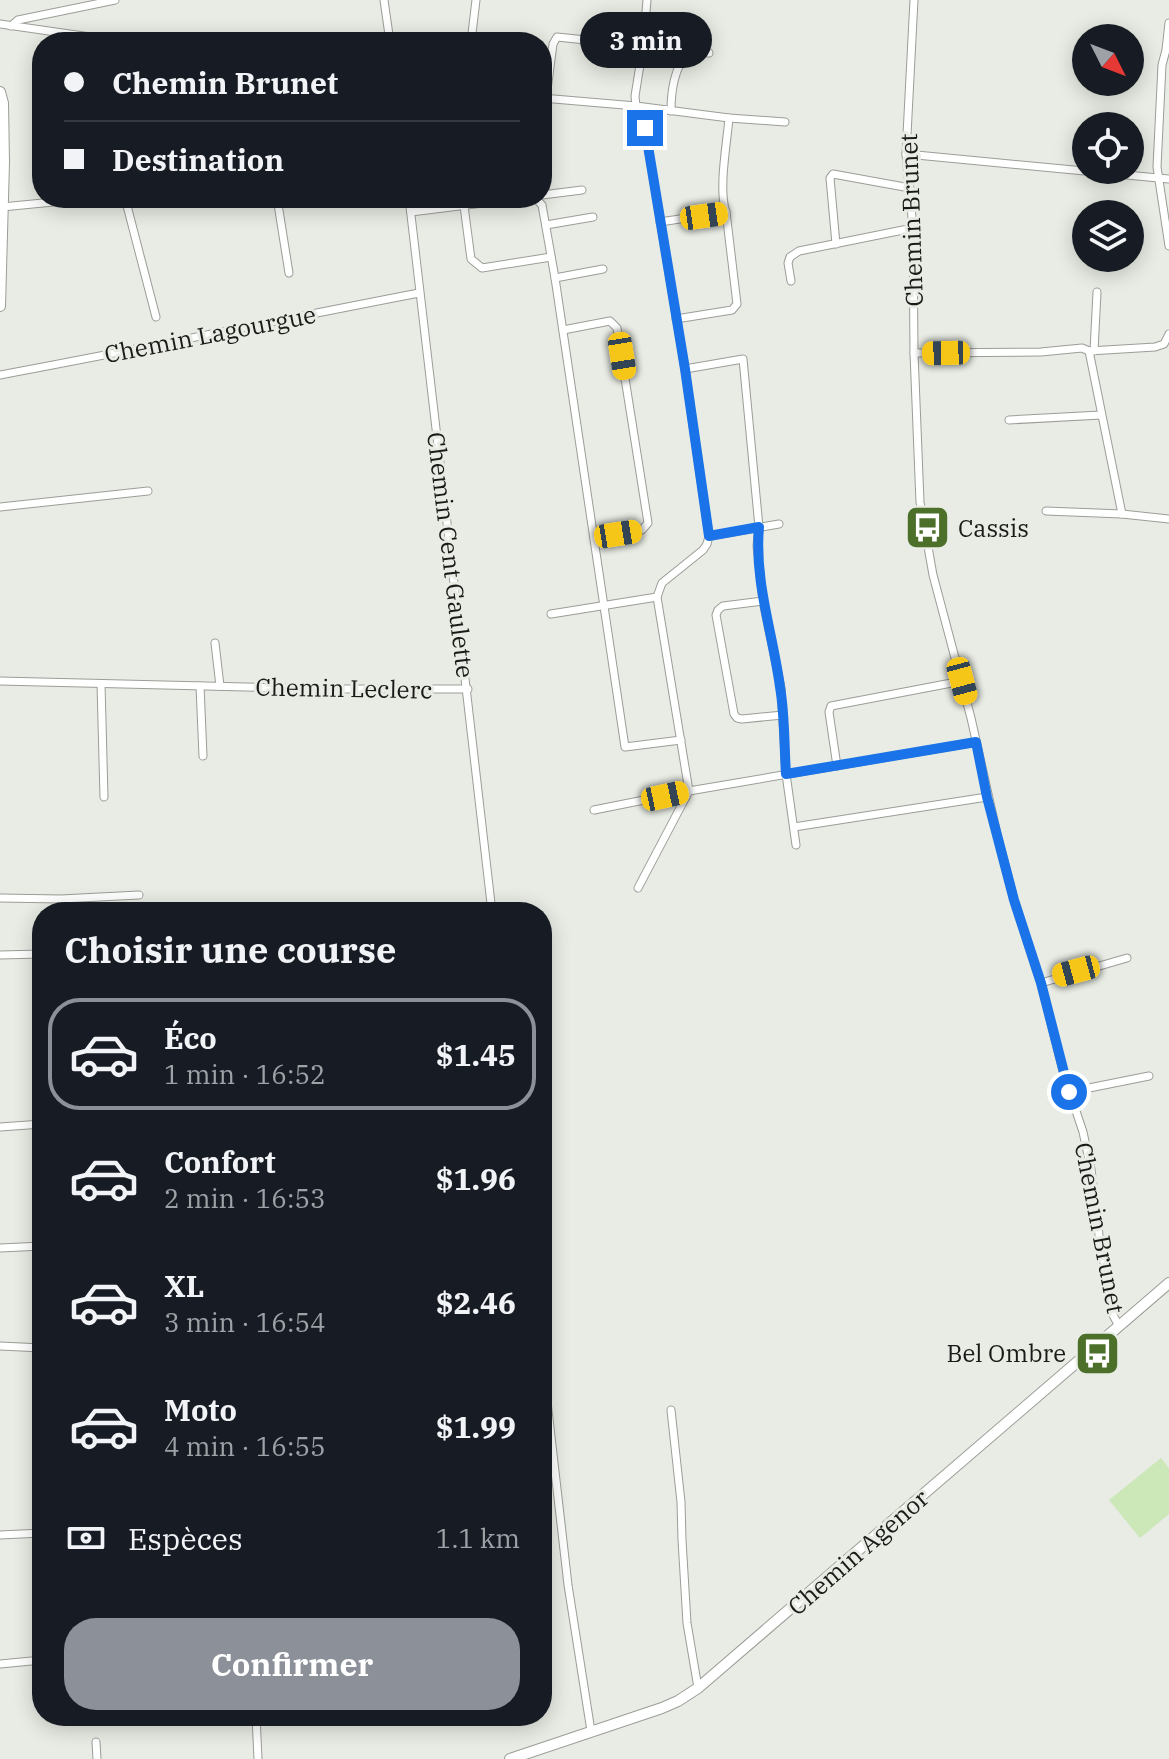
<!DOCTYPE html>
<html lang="fr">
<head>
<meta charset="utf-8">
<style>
	body { margin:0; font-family:"IBM Plex Serif",serif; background:#20242c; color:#f1f3f6; height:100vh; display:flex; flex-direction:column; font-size:30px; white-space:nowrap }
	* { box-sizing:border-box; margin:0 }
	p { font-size:26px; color:#9ea1a6 }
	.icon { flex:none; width:44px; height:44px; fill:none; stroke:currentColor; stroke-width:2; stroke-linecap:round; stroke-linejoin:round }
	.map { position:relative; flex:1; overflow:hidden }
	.side { position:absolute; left:32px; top:902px; width:520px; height:824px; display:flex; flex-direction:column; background:#171b24; border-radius:32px; box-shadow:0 4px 20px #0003 }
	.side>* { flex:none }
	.banner { position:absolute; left:32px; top:32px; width:520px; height:176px; border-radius:32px; box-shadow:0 4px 20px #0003; display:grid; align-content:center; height:176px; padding:0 32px; background:#171b24 }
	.needle { width:52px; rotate:132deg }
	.fabs { position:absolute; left:1072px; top:24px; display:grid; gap:16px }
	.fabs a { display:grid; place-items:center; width:72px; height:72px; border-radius:50%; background:#171b24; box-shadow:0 4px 20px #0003; font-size:40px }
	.end { position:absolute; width:36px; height:36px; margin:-18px; border:10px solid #1a73e8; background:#fff; box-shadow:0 0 0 4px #fff }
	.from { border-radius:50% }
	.bubble { position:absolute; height:56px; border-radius:28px; background:#171b24; box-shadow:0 4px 20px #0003; font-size:26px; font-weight:700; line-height:56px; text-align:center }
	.car { position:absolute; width:24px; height:48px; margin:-24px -12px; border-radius:10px; box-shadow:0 0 6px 2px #0007; background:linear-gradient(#f5c518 24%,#345 0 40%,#f5c518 0 76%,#345 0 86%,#f5c518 0) }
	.banner b { display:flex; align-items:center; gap:28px; height:76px; font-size:30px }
	.banner b+b { border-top:2px solid #363941 }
	.banner i { width:20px; height:20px; background:#f1f3f6 }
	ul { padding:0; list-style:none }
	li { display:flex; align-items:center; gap:24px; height:112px; margin:0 16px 12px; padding:0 16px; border:4px solid transparent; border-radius:32px }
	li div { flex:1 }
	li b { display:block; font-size:30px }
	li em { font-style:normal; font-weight:700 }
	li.on { border-color:#8c9099 }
	li>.icon { width:72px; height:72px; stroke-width:1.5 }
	h2 { padding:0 32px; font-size:36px; line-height:96px }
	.pay { display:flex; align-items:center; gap:20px; height:88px; padding:0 32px; font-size:30px }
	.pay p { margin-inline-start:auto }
	.cta { display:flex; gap:16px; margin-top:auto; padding:16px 32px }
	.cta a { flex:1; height:92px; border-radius:32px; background:#8c9099; color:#fff; font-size:32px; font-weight:700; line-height:92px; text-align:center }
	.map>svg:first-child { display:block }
	.green { fill:#cce7b8 }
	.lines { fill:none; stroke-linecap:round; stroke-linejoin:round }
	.street-casing { stroke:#9a9e97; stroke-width:9 }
	.secondary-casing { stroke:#9a9e97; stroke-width:12 }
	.street { stroke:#fff; stroke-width:7 }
	.secondary { stroke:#fff; stroke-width:10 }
	.route { stroke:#1a73e8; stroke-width:10 }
	.labels { text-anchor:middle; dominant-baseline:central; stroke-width:6; stroke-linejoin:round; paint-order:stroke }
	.street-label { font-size:24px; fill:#191b18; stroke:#e8ece4 }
	.poi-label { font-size:24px; fill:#191b18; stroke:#e8ece4; text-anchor:start }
</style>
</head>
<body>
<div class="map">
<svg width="1169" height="1759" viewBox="0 0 1169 1759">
	<rect width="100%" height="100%" fill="#e8ece4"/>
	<path class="green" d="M1161 1458 1169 1468V1514L1140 1538 1109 1500Z"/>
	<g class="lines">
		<defs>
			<g id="street">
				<path d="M384 0 390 42"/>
				<path d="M914 0 906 154 913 228 914 353 920 502 933 575 971 718 997 834 1014 900 1041 983 1064 1075 1083 1132 1091 1169 1099 1235 1113 1315 1119 1326"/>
				<path d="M1169 23 1166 50 1162 65 1157 167 1169 246"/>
				<path d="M0 24 125 42"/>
				<path d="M11 26 18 20 115 0"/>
				<path d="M471 42 476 0"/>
				<path d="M542 98 636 106 729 118 785 122"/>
				<path d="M546 98 553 44 557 37 643 46"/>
				<path d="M671 111C671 93 674 65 689 53H709"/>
				<path d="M906 154 1169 179"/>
				<path d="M542 195 582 190"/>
				<path d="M125 198 156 317"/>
				<path d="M277 198 289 273"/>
				<path d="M409 198C436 436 466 674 492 912"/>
				<path d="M535 198 542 205 555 278 625 747 681 740"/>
				<path d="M464 206 471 259 482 268 551 257"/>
				<path d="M2 207 94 198"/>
				<path d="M411 212 524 198"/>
				<path d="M726 212C718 190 727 143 729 118"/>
				<path d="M660 222 726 212 737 304 732 310 676 319"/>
				<path d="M546 225 593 217"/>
				<path d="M836 244 830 178 833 174 910 188"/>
				<path d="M555 278 603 269"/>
				<path d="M791 281 788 263 790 257 799 251 913 228"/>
				<path d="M563 330 610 321 617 328 648 523 642 530 595 537"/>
				<path d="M1089 351 1122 514"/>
				<path d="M1094 351 1097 292"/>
				<path d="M914 353 1041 352 1082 348 1089 351 1155 347 1164 344 1169 334"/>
				<path d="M685 369 743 359 759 527 757 546 763 601 781 688 786 774 796 845"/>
				<path d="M0 375C140 349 279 320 419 293"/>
				<path d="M1009 420 1101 415"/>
				<path d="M0 507 148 491"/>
				<path d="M1046 511 1122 514 1169 519"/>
				<path d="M709 536 779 524"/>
				<path d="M763 601 723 606 718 610 716 615 734 714 737 718 742 719 783 715"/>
				<path d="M551 614 657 597"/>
				<path d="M215 643 220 686"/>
				<path d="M0 681 327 689H468"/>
				<path d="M101 684 104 797"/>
				<path d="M200 686 203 756"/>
				<path d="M837 766 829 712 831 706 962 681"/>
				<path d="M594 810 689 791 976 742"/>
				<path d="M794 827 987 797"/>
				<path d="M638 888 689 791 657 597 662 583 703 550 707 544 709 536 685 369 645 128 636 106 635 96 643 46 647 0"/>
				<path d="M0 898 61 899 139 895"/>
				<path d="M0 955 42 954"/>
				<path d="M1041 983 1127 958"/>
				<path d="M1069 1092 1149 1076"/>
				<path d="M0 1127 42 1124"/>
				<path d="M0 1248 42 1246"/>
				<path d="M0 1346 42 1348"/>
				<path d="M542 1358 568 1585 591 1731"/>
				<path d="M671 1410 681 1502 682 1540 687 1623 698 1688"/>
				<path d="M0 1535 42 1533"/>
				<path d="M0 1664 42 1660"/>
				<path d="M256 1716 258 1759"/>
				<path d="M96 1742 97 1759"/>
			</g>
			<g id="secondary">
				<path d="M0 92 3 103 4 162 0 306"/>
				<path d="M510 1759 662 1708 678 1701 698 1688 1169 1283"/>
			</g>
		</defs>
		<use href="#street" class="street-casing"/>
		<use href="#secondary" class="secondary-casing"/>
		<use href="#street" class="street"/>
		<use href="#secondary" class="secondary"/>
	</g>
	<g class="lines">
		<path class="route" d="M645 128 685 369 709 536 759 527C754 581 773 634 780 687 785 716 784 745 786 774L976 742 987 797 1014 900 1041 983 1069 1092"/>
	</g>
	<defs>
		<symbol id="bus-square" viewBox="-11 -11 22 22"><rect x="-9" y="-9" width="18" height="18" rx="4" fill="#4c702a" stroke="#e8ece4"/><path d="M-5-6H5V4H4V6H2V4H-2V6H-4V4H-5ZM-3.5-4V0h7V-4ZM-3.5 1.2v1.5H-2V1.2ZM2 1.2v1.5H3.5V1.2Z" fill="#fff"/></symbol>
	</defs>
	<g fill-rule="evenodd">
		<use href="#bus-square" x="902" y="502" width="51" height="51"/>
		<use href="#bus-square" x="1072" y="1328" width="51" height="51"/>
	</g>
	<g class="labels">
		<g class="street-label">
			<text transform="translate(911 220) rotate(-92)">Chemin Brunet</text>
			<text transform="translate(210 334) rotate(-11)">Chemin Lagourgue</text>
			<text transform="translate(451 555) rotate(83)">Chemin Cent Gaulette</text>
			<text transform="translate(344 688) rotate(1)">Chemin Leclerc</text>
			<text transform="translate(1100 1228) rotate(79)">Chemin Brunet</text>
			<text transform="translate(858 1552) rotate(-41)">Chemin Agenor</text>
		</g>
		<g class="poi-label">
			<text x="958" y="528">Cassis</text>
			<text x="1066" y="1353" text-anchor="end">Bel Ombre</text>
		</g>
	</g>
</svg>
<div class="fabs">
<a><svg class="needle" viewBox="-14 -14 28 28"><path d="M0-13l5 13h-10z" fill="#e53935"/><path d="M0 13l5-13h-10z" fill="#9ea1a6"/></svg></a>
<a><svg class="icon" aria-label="locate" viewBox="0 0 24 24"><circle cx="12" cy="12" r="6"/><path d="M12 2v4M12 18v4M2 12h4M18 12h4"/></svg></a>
<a><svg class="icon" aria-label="layers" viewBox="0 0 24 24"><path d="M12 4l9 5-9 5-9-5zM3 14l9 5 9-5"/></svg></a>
</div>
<i class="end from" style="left:1069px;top:1092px"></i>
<i class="end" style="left:645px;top:128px"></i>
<div class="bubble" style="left:580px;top:12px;width:132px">3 min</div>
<i class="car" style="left:704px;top:216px;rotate:82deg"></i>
<i class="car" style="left:946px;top:353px;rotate:269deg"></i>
<i class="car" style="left:622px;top:356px;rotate:171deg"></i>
<i class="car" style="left:618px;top:534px;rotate:81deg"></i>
<i class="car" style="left:962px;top:681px;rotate:165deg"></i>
<i class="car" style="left:665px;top:796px;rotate:78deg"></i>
<i class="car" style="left:1076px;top:971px;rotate:255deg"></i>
<div class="banner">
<b><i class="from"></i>Chemin Brunet</b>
<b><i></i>Destination</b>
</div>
<section class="side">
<h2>Choisir une course</h2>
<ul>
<li class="on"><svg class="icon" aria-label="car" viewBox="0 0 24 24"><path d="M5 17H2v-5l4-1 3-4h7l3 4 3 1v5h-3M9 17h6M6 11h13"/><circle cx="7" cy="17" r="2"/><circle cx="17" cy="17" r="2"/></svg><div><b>Éco</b><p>1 min · 16:52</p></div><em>$1.45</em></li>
<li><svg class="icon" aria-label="car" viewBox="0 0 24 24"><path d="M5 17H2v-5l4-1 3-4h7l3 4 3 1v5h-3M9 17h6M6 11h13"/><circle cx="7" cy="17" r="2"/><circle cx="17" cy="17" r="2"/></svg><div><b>Confort</b><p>2 min · 16:53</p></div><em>$1.96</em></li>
<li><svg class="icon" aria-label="car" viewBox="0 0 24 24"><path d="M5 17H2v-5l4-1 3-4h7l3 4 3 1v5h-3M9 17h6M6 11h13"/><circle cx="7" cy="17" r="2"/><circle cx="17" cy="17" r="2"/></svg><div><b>XL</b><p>3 min · 16:54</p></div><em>$2.46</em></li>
<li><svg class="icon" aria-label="car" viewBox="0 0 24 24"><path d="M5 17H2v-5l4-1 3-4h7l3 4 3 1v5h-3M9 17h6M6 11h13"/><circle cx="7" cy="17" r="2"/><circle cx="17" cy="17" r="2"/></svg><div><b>Moto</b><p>4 min · 16:55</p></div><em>$1.99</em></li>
</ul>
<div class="pay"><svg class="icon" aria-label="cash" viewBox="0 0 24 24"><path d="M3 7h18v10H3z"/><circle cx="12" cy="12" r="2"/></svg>Espèces<p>1.1 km</p></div>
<div class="cta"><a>Confirmer</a></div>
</section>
</div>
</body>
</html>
